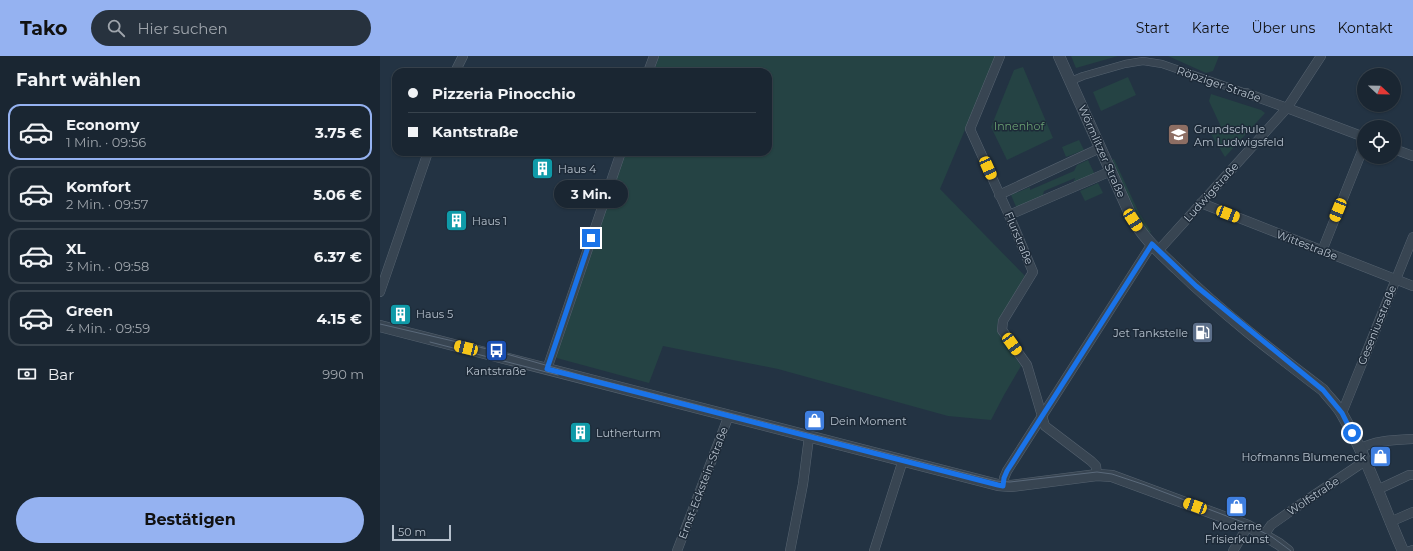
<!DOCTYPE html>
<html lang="de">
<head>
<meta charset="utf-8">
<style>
	body { margin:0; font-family:Montserrat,sans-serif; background:#27323e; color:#f1f3f6; height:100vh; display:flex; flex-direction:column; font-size:15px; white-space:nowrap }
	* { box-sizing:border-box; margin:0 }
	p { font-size:13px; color:#9fa5ac }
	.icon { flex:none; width:22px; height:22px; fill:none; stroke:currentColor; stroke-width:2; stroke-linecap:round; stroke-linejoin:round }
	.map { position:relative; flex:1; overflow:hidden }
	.drawer { display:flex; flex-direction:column; background:#1a2632; width:380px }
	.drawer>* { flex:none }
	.banner { position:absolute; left:12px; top:12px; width:380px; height:88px; border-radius:12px; box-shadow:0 1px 3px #0004,0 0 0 1px #38434d; display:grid; align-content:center; height:88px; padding:0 16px; background:#1a2632 }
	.needle { width:26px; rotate:112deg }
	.buttons { position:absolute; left:977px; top:12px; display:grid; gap:8px }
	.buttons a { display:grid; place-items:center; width:44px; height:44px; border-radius:50%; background:#1a2632; box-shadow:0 1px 3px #0004,0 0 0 1px #38434d; font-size:20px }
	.scale { position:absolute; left:12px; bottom:10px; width:59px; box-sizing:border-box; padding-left:4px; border:2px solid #b5c0cc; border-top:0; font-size:11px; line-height:14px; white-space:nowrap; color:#b5c0cc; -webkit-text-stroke:3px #1d2a38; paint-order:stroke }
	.end { position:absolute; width:18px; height:18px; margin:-9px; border:5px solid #1a73e8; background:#fff; box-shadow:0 0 0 2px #fff }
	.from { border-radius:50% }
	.bubble { position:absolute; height:28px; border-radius:14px; background:#1a2632; box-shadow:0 1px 3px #0004,0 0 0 1px #38434d; font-size:13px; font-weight:700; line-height:28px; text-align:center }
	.car { position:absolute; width:12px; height:24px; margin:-12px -6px; border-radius:5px; box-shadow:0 0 3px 1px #0007; background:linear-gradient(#f5c518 24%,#345 0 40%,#f5c518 0 76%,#345 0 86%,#f5c518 0) }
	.banner b { display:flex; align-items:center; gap:14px; height:38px; font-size:15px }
	.banner b+b { border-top:1px solid #38434d }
	.banner i { width:10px; height:10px; background:#f1f3f6 }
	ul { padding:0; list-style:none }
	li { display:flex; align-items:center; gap:12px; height:56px; margin:0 8px 6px; padding:0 8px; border:2px solid #38434d; border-radius:12px }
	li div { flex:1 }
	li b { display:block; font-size:15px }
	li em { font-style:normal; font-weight:700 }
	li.current { border-color:#95b2f1 }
	li>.icon { width:36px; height:36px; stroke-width:1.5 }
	h2 { padding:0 16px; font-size:18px; line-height:48px }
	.pay { display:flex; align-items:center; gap:10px; height:44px; padding:0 16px; font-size:15px }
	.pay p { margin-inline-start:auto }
	.primary-button { display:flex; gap:8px; margin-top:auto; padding:8px 16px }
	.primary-button a { flex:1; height:46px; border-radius:24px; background:#95b2f1; color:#111; font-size:16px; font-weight:700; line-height:46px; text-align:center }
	header { display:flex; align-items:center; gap:24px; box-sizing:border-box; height:56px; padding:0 20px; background:#95b2f1; color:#111 }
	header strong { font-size:19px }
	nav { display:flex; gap:22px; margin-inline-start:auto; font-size:14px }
	.search { width:280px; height:36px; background:#27323e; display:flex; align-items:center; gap:10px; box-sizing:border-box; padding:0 14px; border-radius:22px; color:#9fa5ac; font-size:15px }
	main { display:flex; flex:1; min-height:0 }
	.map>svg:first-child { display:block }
	.green { fill:#254344 }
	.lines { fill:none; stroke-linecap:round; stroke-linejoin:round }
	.pedestrian-casing { stroke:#566370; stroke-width:8 }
	.minor-casing { stroke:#566370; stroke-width:10 }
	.tertiary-casing { stroke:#566370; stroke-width:12 }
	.pedestrian { stroke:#384552; stroke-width:7 }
	.minor { stroke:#384552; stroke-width:9 }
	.tertiary { stroke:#384552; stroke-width:11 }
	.tram { stroke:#5a697a; stroke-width:1 }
	.route { stroke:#1a73e8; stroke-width:5 }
	.labels { text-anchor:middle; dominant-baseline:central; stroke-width:3; stroke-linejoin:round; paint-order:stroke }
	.street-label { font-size:11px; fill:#b5c0cc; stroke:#1d2a38 }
	.park-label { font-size:11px; fill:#6aa072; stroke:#1d2a38 }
	.poi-label { font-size:11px; fill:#b5c0cc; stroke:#1d2a38; text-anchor:start }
</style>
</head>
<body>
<header>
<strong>Tako</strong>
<div class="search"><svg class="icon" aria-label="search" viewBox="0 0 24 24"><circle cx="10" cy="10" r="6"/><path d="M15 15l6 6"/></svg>Hier suchen</div>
<nav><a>Start</a><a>Karte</a><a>Über uns</a><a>Kontakt</a></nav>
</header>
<main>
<section class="drawer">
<h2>Fahrt wählen</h2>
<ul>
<li class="current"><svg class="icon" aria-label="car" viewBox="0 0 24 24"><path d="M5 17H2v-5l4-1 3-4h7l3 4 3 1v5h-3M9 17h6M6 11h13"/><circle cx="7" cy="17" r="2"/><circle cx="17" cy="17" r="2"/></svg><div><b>Economy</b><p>1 Min. · 09:56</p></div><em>3.75 €</em></li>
<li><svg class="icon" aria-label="car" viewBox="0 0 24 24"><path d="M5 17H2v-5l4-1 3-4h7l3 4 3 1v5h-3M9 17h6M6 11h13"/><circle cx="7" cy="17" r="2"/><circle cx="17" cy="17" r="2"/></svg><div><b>Komfort</b><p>2 Min. · 09:57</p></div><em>5.06 €</em></li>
<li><svg class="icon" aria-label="car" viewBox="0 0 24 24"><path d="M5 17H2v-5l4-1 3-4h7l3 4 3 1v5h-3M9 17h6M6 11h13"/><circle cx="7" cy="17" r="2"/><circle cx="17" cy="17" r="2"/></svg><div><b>XL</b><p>3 Min. · 09:58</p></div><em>6.37 €</em></li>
<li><svg class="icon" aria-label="car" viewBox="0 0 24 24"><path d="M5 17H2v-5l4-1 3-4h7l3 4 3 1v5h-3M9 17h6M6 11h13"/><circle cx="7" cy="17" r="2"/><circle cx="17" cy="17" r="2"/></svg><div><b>Green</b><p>4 Min. · 09:59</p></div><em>4.15 €</em></li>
</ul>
<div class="pay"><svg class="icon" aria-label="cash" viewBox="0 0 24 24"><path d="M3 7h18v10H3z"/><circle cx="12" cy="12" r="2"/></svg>Bar<p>990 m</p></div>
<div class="primary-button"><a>Bestätigen</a></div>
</section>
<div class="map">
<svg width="1033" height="495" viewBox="0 0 1033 495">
	<rect width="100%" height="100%" fill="#233343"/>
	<g class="green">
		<path d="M279 0H616L560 133 645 220 618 266 617 274 641 310 624 339 611 364 568 360 398 313 283 290 269 327 173 301 245 96H388V16H274Z"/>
		<path d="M691 0H738L696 12Z"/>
		<path d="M788 0H839L833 15 826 17Z"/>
		<path d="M643 11 673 82 627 104 611 71 634 14Z"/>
		<path d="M748 21 756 39 721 55 713 36Z"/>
		<path d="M831 38 881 54 885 57 845 101 831 78 842 73 829 45Z"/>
		<path d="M699 84 704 94 686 101 682 91Z"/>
		<path d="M734 103 759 157 771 176 768 177 761 169 730 105Z"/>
		<path d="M708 104 715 119 693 128 695 122 664 135 662 142 637 153 631 139 650 131V134L694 115 697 109Z"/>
		<path d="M718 127 723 137 705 145 700 135Z"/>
	</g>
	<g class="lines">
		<defs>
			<path id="pedestrian" d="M691 25 703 20 745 8 763 5 782 8 866 37"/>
			<g id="minor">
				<path d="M620 0 590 73 629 159 653 216 623 265 622 274 647 309 665 370 711 405 716 410 717 419"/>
				<path d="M75 16 83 0"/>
				<path d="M268 16 274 0"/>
				<path d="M866 37 907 52 984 81"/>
				<path d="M1014 93 1033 100"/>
				<path d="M619 139 720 92"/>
				<path d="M821 147 1033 230"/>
				<path d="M629 159 731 115"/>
				<path d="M778 195 907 52 941 0"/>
				<path d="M942 195 984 90"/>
				<path d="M0 236 48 96"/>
				<path d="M167 313 241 96"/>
				<path d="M962 357 1033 181"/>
				<path d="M979 393C996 384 1014 384 1033 383"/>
				<path d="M623 430 624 422 627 415 772 188"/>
				<path d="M997 434 1029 419H1033"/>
				<path d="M1010 466 1033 456"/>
				<path d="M884 479 891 469 915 452 985 405"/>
				<path d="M297 495 349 359"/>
				<path d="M410 495 423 428 429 381"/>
				<path d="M494 495 523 404"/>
				<path d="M853 495 868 470"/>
				<path d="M1030 495 1033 494"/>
			</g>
			<g id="tertiary">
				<path d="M679 0 750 158C761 180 779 196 797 213 842 257 893 296 943 334 949 342 957 349 962 358 987 401 1003 450 1023 495"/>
				<path d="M0 270 618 429 631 430 717 419 732 420 868 470 899 488 908 495"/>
			</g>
		</defs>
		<use href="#pedestrian" class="pedestrian-casing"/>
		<use href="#minor" class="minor-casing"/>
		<use href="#tertiary" class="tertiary-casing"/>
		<use href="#pedestrian" class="pedestrian"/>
		<use href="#minor" class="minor"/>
		<use href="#tertiary" class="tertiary"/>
		<g class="tram">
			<path d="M0 268 116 295 204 320 616 425 630 426 717 416 732 418 765 429 865 467 892 481 911 495"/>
			<path d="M50 286 178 319"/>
		</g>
	</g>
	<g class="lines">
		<path class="route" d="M211 182 167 313 618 429 623 430 624 422 627 415 772 188 816 230 943 334 962 357 972 377"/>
	</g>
	<defs>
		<symbol id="school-square" viewBox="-11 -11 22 22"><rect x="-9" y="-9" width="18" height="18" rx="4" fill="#8d6e63" stroke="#1d2a38"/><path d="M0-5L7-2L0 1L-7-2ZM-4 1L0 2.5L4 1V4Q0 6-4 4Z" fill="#fff"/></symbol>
		<symbol id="building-square" viewBox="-11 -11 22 22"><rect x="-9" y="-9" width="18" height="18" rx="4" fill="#0f9aa8" stroke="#1d2a38"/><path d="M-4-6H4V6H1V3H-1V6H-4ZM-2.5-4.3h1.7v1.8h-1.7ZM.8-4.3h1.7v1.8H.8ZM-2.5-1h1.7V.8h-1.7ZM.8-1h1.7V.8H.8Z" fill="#fff"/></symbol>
		<symbol id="fuel-square" viewBox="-11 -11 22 22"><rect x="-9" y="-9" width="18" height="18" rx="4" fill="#5c6f8a" stroke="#1d2a38"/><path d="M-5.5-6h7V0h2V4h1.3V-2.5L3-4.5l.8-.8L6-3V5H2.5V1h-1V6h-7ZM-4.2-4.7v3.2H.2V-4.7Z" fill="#fff"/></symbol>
		<symbol id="bus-square" viewBox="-11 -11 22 22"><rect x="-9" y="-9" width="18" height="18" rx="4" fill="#1a4fb4" stroke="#1d2a38"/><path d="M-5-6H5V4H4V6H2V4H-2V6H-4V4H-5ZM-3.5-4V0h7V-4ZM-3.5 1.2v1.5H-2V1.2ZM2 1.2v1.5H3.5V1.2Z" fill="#fff"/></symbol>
		<symbol id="shop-square" viewBox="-11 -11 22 22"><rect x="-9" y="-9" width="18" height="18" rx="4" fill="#3f7fe0" stroke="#1d2a38"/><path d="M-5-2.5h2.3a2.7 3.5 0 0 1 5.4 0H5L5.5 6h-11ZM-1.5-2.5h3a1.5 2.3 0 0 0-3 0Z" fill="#fff"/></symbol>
	</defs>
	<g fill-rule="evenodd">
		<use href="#school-square" x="786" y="66" width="25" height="25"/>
		<use href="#building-square" x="150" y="100" width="25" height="25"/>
		<use href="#building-square" x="64" y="152" width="25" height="25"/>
		<use href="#building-square" x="8" y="246" width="25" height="25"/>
		<use href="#fuel-square" x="810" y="264" width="25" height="25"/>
		<use href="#bus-square" x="104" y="282" width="25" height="25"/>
		<use href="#shop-square" x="422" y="352" width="25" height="25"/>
		<use href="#building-square" x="188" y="364" width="25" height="25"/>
		<use href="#shop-square" x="988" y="388" width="25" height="25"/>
		<use href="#shop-square" x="844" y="438" width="25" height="25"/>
	</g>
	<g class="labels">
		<g class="street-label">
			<text transform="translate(839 28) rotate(19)">Röpziger Straße</text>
			<text transform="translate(722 95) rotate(66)">Wörmlitzer Straße</text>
			<text transform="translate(831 136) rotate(-48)">Ludwigstraße</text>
			<text transform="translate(639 182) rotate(67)">Flurstraße</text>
			<text transform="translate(927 189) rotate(21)">Wittestraße</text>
			<text transform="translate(997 269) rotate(-68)">Geseniusstraße</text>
			<text transform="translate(323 427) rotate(-69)">Ernst-Eckstein-Straße</text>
			<text transform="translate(933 440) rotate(-34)">Wolfstraße</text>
		</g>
		<g class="park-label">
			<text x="639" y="70">Innenhof</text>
		</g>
		<g class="poi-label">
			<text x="814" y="73">Grundschule<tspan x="814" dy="13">Am Ludwigsfeld</tspan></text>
			<text x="178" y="113">Haus 4</text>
			<text x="92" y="165">Haus 1</text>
			<text x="36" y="258">Haus 5</text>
			<text x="808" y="277" text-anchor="end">Jet Tankstelle</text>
			<text x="116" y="315" text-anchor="middle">Kantstraße</text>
			<text x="450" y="365">Dein Moment</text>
			<text x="216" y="377">Lutherturm</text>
			<text x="986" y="401" text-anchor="end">Hofmanns Blumeneck</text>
			<text x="857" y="470" text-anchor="middle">Moderne<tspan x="857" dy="13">Frisierkunst</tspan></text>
		</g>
	</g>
</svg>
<div class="buttons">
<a><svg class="needle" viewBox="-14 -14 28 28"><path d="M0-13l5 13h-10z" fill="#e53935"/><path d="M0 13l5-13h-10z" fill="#9fa5ac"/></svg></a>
<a><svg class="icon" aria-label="locate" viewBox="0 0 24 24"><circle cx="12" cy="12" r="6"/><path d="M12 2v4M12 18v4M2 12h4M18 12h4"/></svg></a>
</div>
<div class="scale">50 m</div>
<i class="end from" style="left:972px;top:377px"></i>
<i class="end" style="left:211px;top:182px"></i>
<div class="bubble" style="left:174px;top:124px;width:74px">3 Min.</div>
<i class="car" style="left:608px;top:112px;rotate:156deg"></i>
<i class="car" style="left:958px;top:154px;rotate:202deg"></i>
<i class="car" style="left:848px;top:158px;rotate:111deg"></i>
<i class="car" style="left:753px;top:164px;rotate:147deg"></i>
<i class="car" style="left:632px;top:288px;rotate:144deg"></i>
<i class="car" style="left:86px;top:292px;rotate:284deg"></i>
<i class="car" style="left:815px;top:450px;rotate:290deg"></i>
<div class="banner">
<b><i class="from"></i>Pizzeria Pinocchio</b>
<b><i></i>Kantstraße</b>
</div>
</div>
</main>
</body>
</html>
